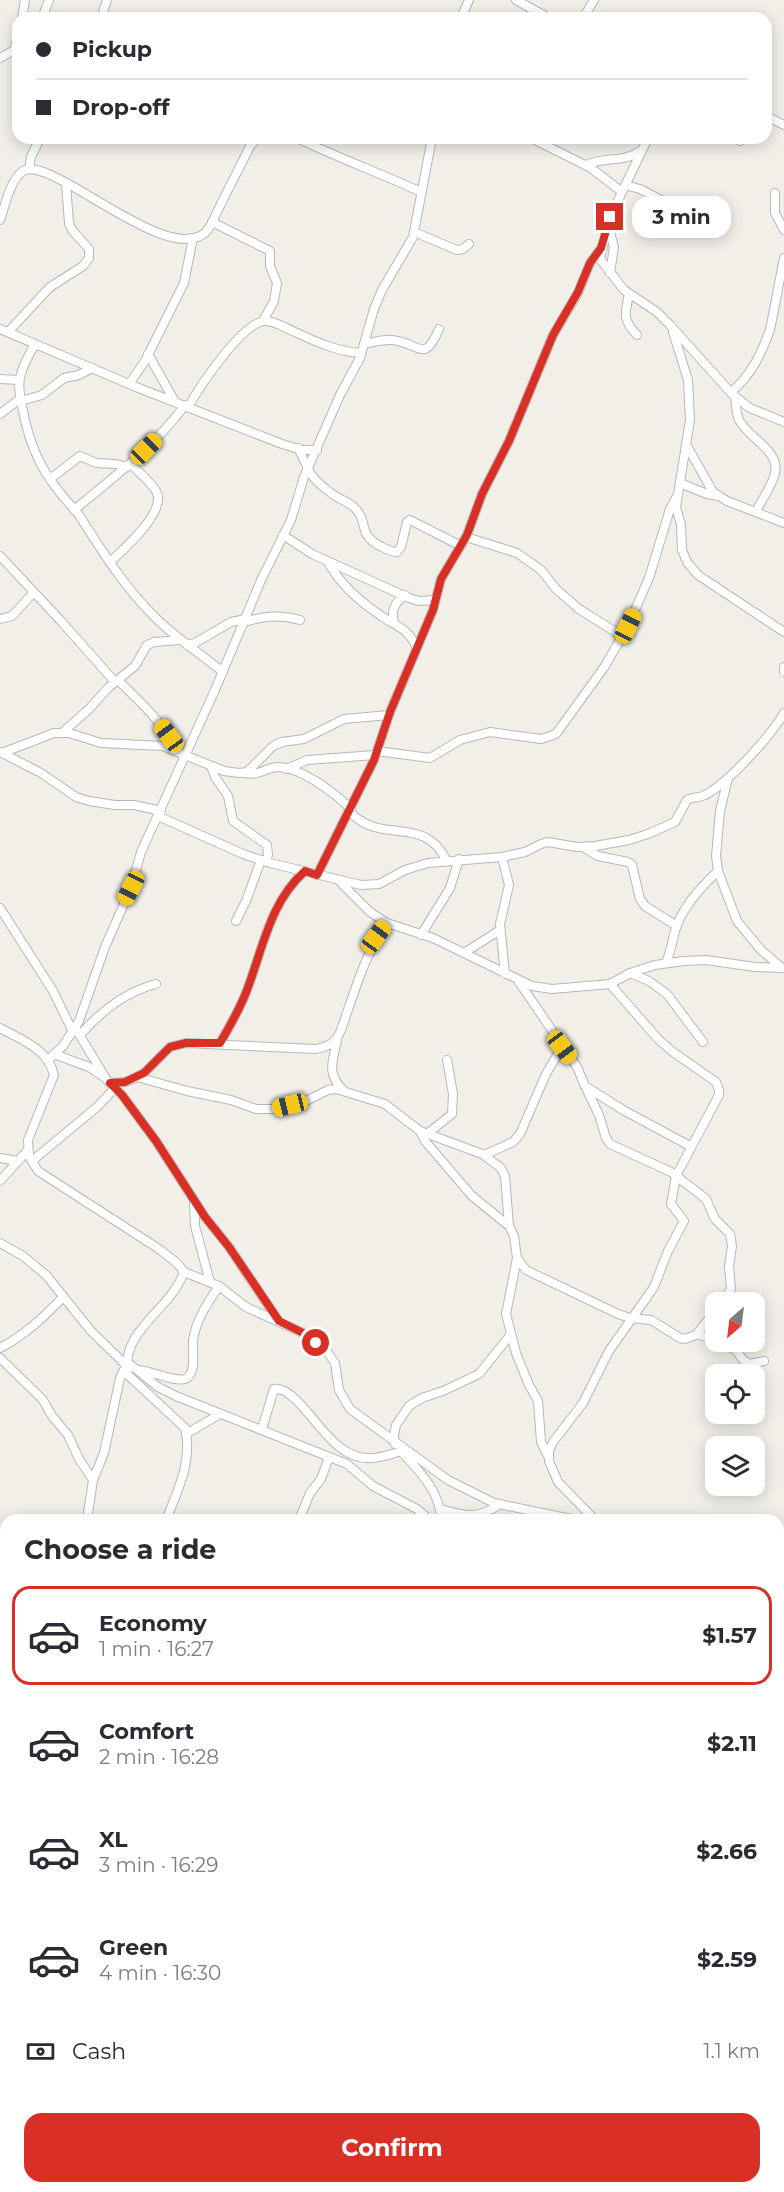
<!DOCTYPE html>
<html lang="en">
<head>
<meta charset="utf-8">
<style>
	body { margin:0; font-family:Montserrat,sans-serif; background:#f2f2f3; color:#2b2b33; height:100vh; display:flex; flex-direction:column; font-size:22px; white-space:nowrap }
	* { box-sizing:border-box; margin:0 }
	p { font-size:20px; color:#7c7c81 }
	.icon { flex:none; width:33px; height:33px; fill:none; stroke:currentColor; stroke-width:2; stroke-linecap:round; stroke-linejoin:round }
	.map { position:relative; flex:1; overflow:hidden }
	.details { position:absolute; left:0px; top:1514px; width:784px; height:680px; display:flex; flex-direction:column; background:#fff; border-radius:18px 18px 0 0; box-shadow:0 3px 15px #0003 }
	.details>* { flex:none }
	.guide { position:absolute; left:12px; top:12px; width:760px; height:132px; border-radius:18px; box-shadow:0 3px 15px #0003; display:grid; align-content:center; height:132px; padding:0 24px; background:#fff }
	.needle { width:39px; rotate:208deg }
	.tools { position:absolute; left:705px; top:1292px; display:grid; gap:12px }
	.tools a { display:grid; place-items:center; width:60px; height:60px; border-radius:12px; background:#fff; box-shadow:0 3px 15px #0003; font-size:30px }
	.end { position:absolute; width:27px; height:27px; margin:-14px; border:8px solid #d93025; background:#fff; box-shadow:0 0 0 3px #fff }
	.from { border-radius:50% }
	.bubble { position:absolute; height:42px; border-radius:18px; background:#fff; box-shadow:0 3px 15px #0003; font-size:20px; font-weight:700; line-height:42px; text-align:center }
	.car { position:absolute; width:18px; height:36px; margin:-18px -9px; border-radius:8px; box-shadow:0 0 4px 2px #0007; background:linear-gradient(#f5c518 24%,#345 0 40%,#f5c518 0 76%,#345 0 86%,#f5c518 0) }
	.guide b { display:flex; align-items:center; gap:21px; height:57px; font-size:22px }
	.guide b+b { border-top:2px solid #e1e1e2 }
	.guide i { width:15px; height:15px; background:#2b2b33 }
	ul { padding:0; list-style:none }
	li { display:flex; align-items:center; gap:18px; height:99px; margin:0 12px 9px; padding:0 12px; border:3px solid transparent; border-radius:18px }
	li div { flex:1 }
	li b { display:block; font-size:22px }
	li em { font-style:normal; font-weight:700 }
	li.current { border-color:#d93025 }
	li>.icon { width:54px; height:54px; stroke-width:1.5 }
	h2 { padding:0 24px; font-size:27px; line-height:72px }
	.pay { display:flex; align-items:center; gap:15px; height:66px; padding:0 24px; font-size:22px }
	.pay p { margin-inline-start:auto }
	.action { display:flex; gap:12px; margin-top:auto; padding:12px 24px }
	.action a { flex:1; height:69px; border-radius:18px; background:#d93025; color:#fff; font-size:24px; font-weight:700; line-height:69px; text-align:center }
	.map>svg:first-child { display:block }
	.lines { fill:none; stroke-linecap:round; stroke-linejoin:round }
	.minor-casing { stroke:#b5b8bc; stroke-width:10 }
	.minor { stroke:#fff; stroke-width:8 }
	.route { stroke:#d93025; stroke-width:8 }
</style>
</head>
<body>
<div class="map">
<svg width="784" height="2192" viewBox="0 0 784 2192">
	<rect width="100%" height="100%" fill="#f1efe8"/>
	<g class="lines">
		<defs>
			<g id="minor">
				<path d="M516 0 549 18"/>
				<path d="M22 18 25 0"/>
				<path d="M42 18 49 0"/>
				<path d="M101 18 107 0"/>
				<path d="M461 18 469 0"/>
				<path d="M583 18 594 0"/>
				<path d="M14 50 18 37"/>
				<path d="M0 58 18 48"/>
				<path d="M766 116 784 125"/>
				<path d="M297 138C338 158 380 173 421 192"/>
				<path d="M531 138 591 168 622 192"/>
				<path d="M648 138 610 217 600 259 624 290 657 312 670 325 733 395 750 408 784 422"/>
				<path d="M740 141 742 138"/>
				<path d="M586 165C606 156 622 163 641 151"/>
				<path d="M29 169 31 157 40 138"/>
				<path d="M625 185 640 189 684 212"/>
				<path d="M775 193V213L784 230"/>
				<path d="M0 220C5 206 10 180 23 171 51 154 167 268 206 232 212 226 215 215 219 208 229 187 240 167 250 146L258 138"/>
				<path d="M212 222 270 251V266L277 283 274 301 263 321"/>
				<path d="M608 225 614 247 610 273"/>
				<path d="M414 232 457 250 463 249 469 244"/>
				<path d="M629 294C625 314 622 319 637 335"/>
				<path d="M0 329 136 387 282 444 302 450H317"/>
				<path d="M8 332 50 287 83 266 89 258V249L72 230 69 223 66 184"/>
				<path d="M673 332 688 380 690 420 676 507 681 525 682 550 687 562 698 575 784 632"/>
				<path d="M35 344C29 355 22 366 20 378 18 388 20 396 22 406 30 451 45 479 77 512 99 546 120 581 148 610 170 634 198 652 223 672"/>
				<path d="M364 344C374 342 387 338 398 341 421 346 425 362 439 329"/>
				<path d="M148 354 175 402"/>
				<path d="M0 379 19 380"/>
				<path d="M129 384 145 361 184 283 193 238"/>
				<path d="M731 392C751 376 761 354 770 330L784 258"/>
				<path d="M735 396C736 404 736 413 739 420 748 438 780 450 775 473 772 486 762 500 756 511"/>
				<path d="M21 401 42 395 64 378 79 375 92 368"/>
				<path d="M188 407C199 388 242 322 265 321 274 320 287 329 295 332 316 342 339 352 361 353"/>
				<path d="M0 414 21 398"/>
				<path d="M687 446 713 492 727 501 784 523"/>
				<path d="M298 448C302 456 305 462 308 469 312 478 324 488 331 493 338 499 349 502 355 508 369 522 357 534 380 546 386 549 391 552 397 552L401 547 407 522 410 520 461 546"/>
				<path d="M50 479 80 456 96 463 116 464 127 467"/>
				<path d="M680 483 707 494 718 496"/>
				<path d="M74 510C114 477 154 447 185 405"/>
				<path d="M283 535 312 554 409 598 419 601 435 600"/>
				<path d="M466 537 517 553 527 560 541 570 556 589 579 609 622 636"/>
				<path d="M0 556 60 620 115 682"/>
				<path d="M110 562C123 550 168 511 156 491 151 482 138 472 131 464"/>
				<path d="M328 562C340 584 359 601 380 615 398 629 406 625 417 648"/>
				<path d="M0 619 12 616 33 593"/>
				<path d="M244 622C265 616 279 614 300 620"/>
				<path d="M394 623C391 611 394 603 405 595"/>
				<path d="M187 645 195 643 231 622 246 619"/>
				<path d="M784 667V672"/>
				<path d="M118 680C139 702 164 721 174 750"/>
				<path d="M63 732 89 709 109 687 135 666 147 645 154 642 180 640"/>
				<path d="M377 751 430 758 460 740 490 732 541 739 556 734 605 666 628 626 649 578 670 509 676 498"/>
				<path d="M0 752 41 773 76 797 89 801 115 805H134L161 811"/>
				<path d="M2 753 54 733H69L101 743 163 746 224 771 239 773 247 772 273 746 282 742 304 739 344 719 389 715"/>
				<path d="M211 766 215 777 228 796 233 821 267 845 268 855 266 862"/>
				<path d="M286 769 307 760 375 755"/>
				<path d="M245 773C260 776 265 768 277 767 301 767 335 793 351 809"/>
				<path d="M728 778 720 811 716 856 718 871 737 921 761 950 781 967"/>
				<path d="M350 812C382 846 423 813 447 861"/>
				<path d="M158 816 243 854 270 863 361 885 379 884 405 870 428 863 502 857 525 852 541 844 548 842 577 847 595 846 629 840 648 834 675 822 687 800C693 796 698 799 705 795 728 783 771 736 784 713"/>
				<path d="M583 847 598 856 628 862 632 865 640 899 645 906 677 926"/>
				<path d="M502 857 509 885 500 924 505 974"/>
				<path d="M317 875 374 760 390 712 433 610 441 579 467 535 482 494 509 441 553 335 578 293 590 263 601 248"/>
				<path d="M340 882 370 912 387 923 433 938 532 986 552 989 610 984 630 973 655 965 684 961 706 960 755 967 784 968"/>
				<path d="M0 908 53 991 73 1032"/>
				<path d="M236 921 246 901 261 860"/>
				<path d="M421 935 450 888 459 859"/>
				<path d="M464 953 500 930"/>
				<path d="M666 962C672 950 672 938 677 925 685 904 702 886 718 871"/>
				<path d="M630 973 649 981 667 994 703 1042"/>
				<path d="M519 982 577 1067 585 1086 623 1110 690 1146"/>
				<path d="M0 1028C22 1040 48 1049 54 1075L28 1140 29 1156 38 1171 159 1249 177 1263 184 1272C171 1310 119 1331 128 1375L185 1428C193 1460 178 1490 166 1520"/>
				<path d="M77 1031 105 1077"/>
				<path d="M80 1035C101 1011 125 992 156 984"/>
				<path d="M337 1040C333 1061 326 1073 343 1090"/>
				<path d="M220 1043C230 1026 240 1009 247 990 263 948 270 902 305 871"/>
				<path d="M54 1054 89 1067 105 1078 122 1095 156 1141 205 1217 229 1247 278 1320"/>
				<path d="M48 1060 63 1046 79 1021 105 947 131 888 141 852 215 690 262 578 291 520 304 477 340 395 360 358 374 309 382 290 413 237 432 138"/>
				<path d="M137 1077 187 1091 231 1100 256 1109H274L306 1101 328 1090 336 1089 385 1104 420 1131 482 1154 501 1168 505 1176 509 1226 514 1236 517 1258 526 1270 618 1314 630 1318 651 1320 680 1338 685 1339 698 1334 736 1350 743 1360 750 1364 764 1361"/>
				<path d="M110 1083 125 1082 133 1079 144 1073 170 1047 186 1043 316 1049C329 1046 336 1043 341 1030 354 994 364 955 387 923"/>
				<path d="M585 1086 599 1115 606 1138 610 1144 671 1172 706 1199 715 1219 730 1234 732 1246 729 1266 731 1289 723 1302"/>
				<path d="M420 1131 425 1141 472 1196 509 1226"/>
				<path d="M427 1134 452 1114 453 1094 447 1060"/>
				<path d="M484 1155 513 1142 520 1134 546 1074 562 1047"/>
				<path d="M0 1158 17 1161"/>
				<path d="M32 1161 97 1107 115 1088"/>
				<path d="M0 1181 28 1150"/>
				<path d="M194 1201 195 1226 210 1282"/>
				<path d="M0 1243 23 1256 46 1275 91 1331 125 1364"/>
				<path d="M517 1258 506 1314 516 1353 529 1385 538 1401 541 1442 548 1456"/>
				<path d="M184 1272 219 1286 246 1307 303 1333 328 1353 335 1363 339 1390 350 1409 448 1480 494 1503 576 1520"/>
				<path d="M696 1335 716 1310"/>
				<path d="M0 1348C25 1335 44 1317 63 1297"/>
				<path d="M0 1358 43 1400 52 1416 68 1435 79 1459 93 1480"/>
				<path d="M126 1361 158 1387 176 1396 347 1464 373 1486 417 1509 430 1520"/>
				<path d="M139 1370C151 1371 174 1382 185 1379 197 1375 192 1349 193 1340 196 1320 208 1302 219 1286"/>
				<path d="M262 1429 274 1389C282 1388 288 1393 294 1398 318 1419 336 1461 373 1458 384 1457 395 1453 405 1450"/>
				<path d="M186 1434 220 1414"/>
				<path d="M395 1444 394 1435 396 1425 409 1406 422 1398 443 1391 479 1374 511 1334"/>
				<path d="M401 1451C418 1470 441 1492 441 1520"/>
				<path d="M440 1509C465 1516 477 1520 500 1504"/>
				<path d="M87 1520 93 1480 104 1453 120 1378 126 1366"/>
				<path d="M299 1520 310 1493 321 1479 329 1457"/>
				<path d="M595 1520 558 1482 549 1461V1451L553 1442 583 1403 609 1351 654 1287 668 1251 684 1221 671 1204 676 1176 719 1095V1090L716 1082 673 1052 658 1039 610 984"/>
				<path d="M778 1600 784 1604"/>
				<path d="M778 1872 784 1867"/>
				<path d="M778 1928 784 1945"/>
				<path d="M0 2182H6"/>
				<path d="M150 2187 151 2192"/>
				<path d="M198 2187 213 2192"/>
			</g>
		</defs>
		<use href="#minor" class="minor-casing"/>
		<use href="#minor" class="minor"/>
	</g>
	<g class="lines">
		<path class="route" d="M316 1343 303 1333 279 1321 229 1247 205 1217 156 1141 122 1095 110 1083 125 1082 144 1073 170 1047 186 1043H220C230 1026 240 1009 247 990 263 948 270 902 305 871L317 875 374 760 390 712 433 610 441 579 467 535 482 494 509 441 553 335 578 292 590 263 601 248 610 217"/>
	</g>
</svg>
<div class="tools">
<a><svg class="needle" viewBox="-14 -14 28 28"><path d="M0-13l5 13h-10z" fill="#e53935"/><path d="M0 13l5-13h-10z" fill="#7c7c81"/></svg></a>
<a><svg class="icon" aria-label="locate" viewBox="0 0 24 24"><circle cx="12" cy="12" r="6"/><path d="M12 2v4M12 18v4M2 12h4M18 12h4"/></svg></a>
<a><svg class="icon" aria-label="layers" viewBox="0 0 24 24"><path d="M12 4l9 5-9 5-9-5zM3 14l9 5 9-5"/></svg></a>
</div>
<i class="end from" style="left:316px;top:1343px"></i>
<i class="end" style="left:610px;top:217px"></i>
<div class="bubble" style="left:632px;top:196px;width:99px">3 min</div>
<i class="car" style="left:146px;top:449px;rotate:45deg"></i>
<i class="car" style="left:628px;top:626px;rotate:26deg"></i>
<i class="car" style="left:169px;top:736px;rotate:324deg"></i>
<i class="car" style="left:131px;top:888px;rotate:207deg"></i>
<i class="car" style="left:376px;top:937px;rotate:36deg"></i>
<i class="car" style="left:562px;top:1047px;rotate:143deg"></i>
<i class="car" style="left:290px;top:1105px;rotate:256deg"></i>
<div class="guide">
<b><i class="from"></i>Pickup</b>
<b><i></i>Drop-off</b>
</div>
<section class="details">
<h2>Choose a ride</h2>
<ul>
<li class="current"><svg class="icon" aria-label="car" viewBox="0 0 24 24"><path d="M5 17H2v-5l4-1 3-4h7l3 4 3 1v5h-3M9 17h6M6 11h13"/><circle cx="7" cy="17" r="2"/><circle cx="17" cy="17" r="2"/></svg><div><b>Economy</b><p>1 min · 16:27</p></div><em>$1.57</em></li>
<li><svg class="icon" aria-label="car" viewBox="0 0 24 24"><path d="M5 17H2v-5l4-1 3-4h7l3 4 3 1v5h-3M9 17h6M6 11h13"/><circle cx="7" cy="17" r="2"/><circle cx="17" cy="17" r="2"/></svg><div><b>Comfort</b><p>2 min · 16:28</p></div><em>$2.11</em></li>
<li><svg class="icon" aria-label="car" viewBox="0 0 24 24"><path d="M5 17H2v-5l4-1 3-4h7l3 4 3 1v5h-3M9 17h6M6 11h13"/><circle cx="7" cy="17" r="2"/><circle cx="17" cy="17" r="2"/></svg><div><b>XL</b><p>3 min · 16:29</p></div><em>$2.66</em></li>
<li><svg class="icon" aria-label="car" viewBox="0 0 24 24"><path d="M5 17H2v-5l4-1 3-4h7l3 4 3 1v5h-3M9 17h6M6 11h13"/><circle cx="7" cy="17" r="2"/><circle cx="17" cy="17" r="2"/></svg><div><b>Green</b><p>4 min · 16:30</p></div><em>$2.59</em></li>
</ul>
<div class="pay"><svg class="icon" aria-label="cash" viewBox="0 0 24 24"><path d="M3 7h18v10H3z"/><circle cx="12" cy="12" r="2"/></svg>Cash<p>1.1 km</p></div>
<div class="action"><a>Confirm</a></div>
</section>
</div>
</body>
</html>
